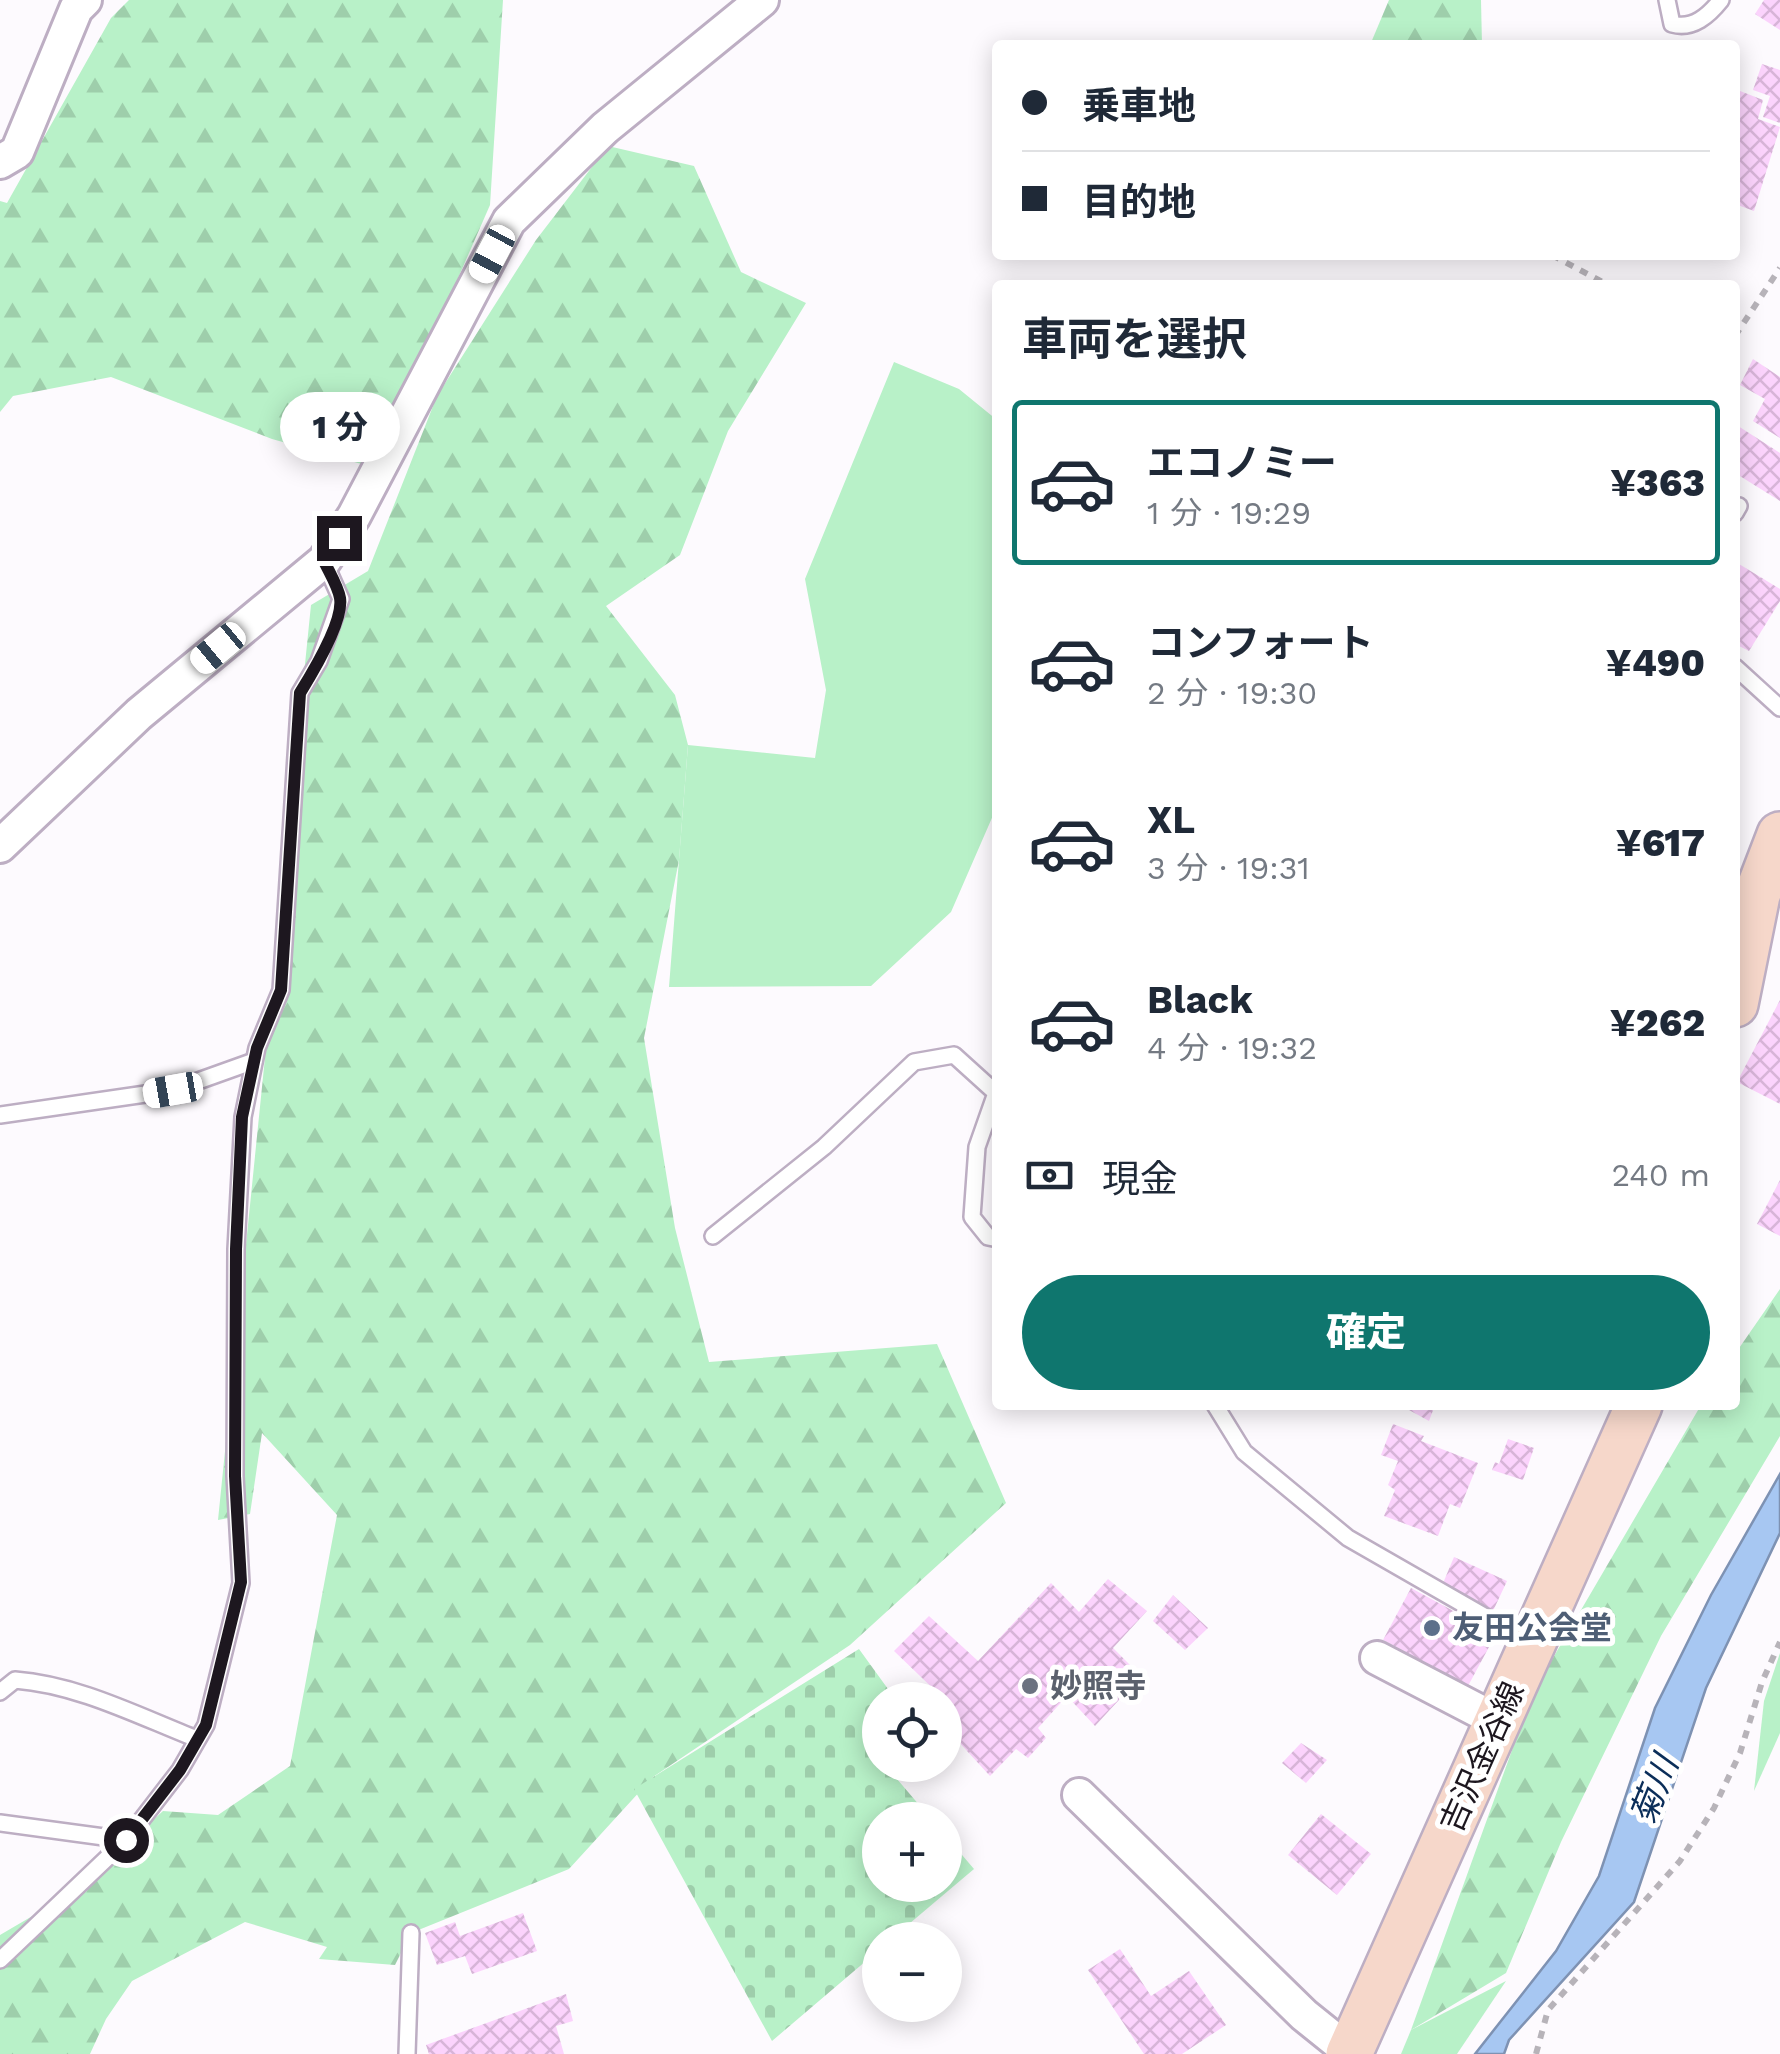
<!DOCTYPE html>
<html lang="ja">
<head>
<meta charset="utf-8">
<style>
	body { margin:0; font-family:"Work Sans","Noto Sans JP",sans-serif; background:#f2f2f3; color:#1f2937; height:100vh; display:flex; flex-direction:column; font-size:38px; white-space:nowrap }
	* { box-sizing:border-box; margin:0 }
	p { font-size:32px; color:#747a83 }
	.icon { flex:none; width:55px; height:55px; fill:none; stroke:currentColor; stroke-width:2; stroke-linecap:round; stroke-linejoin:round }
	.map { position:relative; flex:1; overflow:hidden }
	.drawer { position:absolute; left:992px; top:280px; width:748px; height:1130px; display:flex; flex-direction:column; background:#fff; border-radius:10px; box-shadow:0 5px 25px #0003 }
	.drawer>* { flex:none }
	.hud { position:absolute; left:992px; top:40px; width:748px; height:220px; border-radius:10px; box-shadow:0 5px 25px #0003; display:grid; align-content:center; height:220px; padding:0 30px; background:#fff }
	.controls { position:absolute; left:862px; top:1682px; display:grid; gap:20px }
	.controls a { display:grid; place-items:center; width:100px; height:100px; border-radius:50%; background:#fff; box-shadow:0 5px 25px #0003; font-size:50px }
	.end { position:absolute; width:45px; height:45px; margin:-22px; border:12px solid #1d171f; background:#fff; box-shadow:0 0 0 5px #fff }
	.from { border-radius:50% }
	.bubble { position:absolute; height:70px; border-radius:35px; background:#fff; box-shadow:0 5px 25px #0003; font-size:32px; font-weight:800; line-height:70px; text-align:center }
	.car { position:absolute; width:30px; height:60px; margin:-30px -15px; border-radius:12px; box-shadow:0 0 8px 2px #0007; background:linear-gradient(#fff 24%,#345 0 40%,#fff 0 76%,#345 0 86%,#fff 0) }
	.hud b { display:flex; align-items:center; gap:35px; height:95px; font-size:38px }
	.hud b+b { border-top:2px solid #e0e1e3 }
	.hud i { width:25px; height:25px; background:#1f2937 }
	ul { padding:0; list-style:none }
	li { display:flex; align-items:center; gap:30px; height:165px; margin:0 20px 15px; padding:0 10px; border:5px solid transparent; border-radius:10px }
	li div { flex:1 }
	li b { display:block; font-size:38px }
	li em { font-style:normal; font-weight:800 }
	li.current { border-color:#0f766e }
	li>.icon { width:90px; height:90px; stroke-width:1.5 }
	h2 { padding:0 30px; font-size:45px; line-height:120px }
	.pay { display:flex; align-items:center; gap:25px; height:110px; padding:0 30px; font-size:38px }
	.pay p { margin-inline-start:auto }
	.primary-button { display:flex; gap:20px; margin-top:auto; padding:20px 30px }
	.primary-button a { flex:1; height:115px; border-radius:60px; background:#0f766e; color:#fff; font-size:40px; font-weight:800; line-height:115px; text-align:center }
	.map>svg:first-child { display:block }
	.grass { fill:#b8f1c8 }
	.forest { fill:url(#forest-firs) }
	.cemetery { fill:url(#cemetery-stones) }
	.water { fill:#a7c7f2; stroke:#7e92b3; stroke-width:2.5 }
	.building { fill:url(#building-cross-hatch) }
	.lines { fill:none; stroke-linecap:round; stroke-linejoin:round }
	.lane-casing { stroke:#bdaec3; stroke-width:20 }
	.street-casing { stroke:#bdaec3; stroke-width:38 }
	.secondary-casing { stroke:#bdaec3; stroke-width:50 }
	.path { stroke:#b7b3b9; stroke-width:6; stroke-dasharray:8 8; stroke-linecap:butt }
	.lane { stroke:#fff; stroke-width:15 }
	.street { stroke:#fff; stroke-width:32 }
	.secondary { stroke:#f6d7ca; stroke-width:45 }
	.route { stroke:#1d171f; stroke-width:12 }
	.service-dot { fill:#5c6f8a; stroke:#fff; stroke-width:4 }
	.worship-dot { fill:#6b7280; stroke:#fff; stroke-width:4 }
	.labels { text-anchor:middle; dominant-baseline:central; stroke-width:10; stroke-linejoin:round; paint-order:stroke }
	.service-label { font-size:32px; font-weight:bold; fill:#4e5e75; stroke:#fff; text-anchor:start }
	.worship-label { font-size:32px; font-weight:bold; fill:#5b616d; stroke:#fff; text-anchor:start }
	.street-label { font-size:32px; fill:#1d171f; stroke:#fff }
	.water-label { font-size:35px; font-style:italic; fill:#0b2e59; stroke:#fff }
</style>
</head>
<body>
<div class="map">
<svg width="1780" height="2054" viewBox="0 0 1780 2054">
	<defs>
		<pattern id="forest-firs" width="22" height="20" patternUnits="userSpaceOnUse" patternTransform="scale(2.5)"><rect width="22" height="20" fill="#b8f1c8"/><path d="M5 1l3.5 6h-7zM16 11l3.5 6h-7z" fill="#9eceab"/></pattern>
		<pattern id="cemetery-stones" width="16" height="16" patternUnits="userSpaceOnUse" patternTransform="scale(2.5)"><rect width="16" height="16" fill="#b8f1c8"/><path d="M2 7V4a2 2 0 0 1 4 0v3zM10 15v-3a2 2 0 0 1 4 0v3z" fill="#9eceab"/></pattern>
		<pattern id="building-cross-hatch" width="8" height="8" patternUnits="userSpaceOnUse" patternTransform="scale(2.5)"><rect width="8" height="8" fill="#fbd3fc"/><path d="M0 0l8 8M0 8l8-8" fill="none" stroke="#d7b4d8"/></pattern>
	</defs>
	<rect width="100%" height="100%" fill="#fdfafe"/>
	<g class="grass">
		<path d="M894 362 959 389 997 420 998 804 951 912 871 986 669 987 688 745 815 758 826 690 805 579Z"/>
		<path d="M1780 1653V1733L1754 1791 1764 1701Z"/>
		<path d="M1506 1981 1457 2054H1401L1411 2030Z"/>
	</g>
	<g class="forest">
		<path d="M129 0H503L490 205 427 349 365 465 272 439 111 377 13 396 0 412V201L7 203 111 18Z"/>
		<path d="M1389 0H1481L1482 45H1370Z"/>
		<path d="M608 146 694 166 741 272 806 303 728 431 680 555 606 606 675 695 688 745 679 860 644 1038 675 1228 709 1362 937 1344 1006 1503 850 1645 653 1777 569 1869 411 1933 395 1965 319 1959 327 1947 245 1922 132 1981 106 2019 90 2054H0V1935L75 1891 163 1811 218 1815 290 1766 337 1515 262 1433 250 1514 218 1520 311 605 368 571 437 396 536 240Z"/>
		<path d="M1780 1289V1436L1661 1636 1561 1842 1506 1973 1411 2030 1533 1692 1701 1405H1735V1354Z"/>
	</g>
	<path class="cemetery" d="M859 1649 888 1689 880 1700 866 1743 880 1765H885L932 1820H880V1885H945V1835L974 1869 890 1940H880V1949L772 2041 634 1789Z"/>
	<path class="water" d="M1780 1474V1533L1706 1688 1634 1902 1509 2040 1504 2054H1475L1556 1951 1599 1876 1655 1708 1711 1595Z"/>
	<g class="building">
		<path d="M1764 0H1780V30L1755 14Z"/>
		<path d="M1762 64 1780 70V123L1763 117 1770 96 1753 90Z"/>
		<path d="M1735 89 1763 100 1758 119 1780 127 1754 211 1735 204Z"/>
		<path d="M1753 359 1780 377V438L1753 421 1765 399 1740 385Z"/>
		<path d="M1735 424 1780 453V501L1735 473Z"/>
		<path d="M1739 564 1780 589V601L1749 651 1735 644V569Z"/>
		<path d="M1780 1000V1104L1737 1082Z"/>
		<path d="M1780 1180V1236L1757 1224Z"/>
		<path d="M1400 1405H1435L1429 1421Z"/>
		<path d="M1393 1424 1424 1436 1421 1441 1478 1463 1460 1508 1450 1504 1438 1536 1384 1516 1395 1490 1388 1485 1398 1461 1381 1455Z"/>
		<path d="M1508 1439 1534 1448 1523 1480 1492 1470 1495 1462 1499 1464Z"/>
		<path d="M1454 1557 1507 1581 1493 1611 1441 1588Z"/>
		<path d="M1108 1579 1147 1611 1113 1648 1141 1676 1095 1726 1067 1696 1038 1728 1046 1738 1028 1758 1016 1749 990 1776 945 1727V1700L894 1651 929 1616 978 1661 1051 1583 1079 1612Z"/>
		<path d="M1411 1588 1496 1634 1468 1686 1383 1640Z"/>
		<path d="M1173 1595 1208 1628 1185 1650 1153 1621Z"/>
		<path d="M1301 1743 1327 1760 1306 1783 1282 1763Z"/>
		<path d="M1321 1814 1371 1854 1337 1895 1288 1855Z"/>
		<path d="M523 1913 537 1951 472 1974 465 1956 437 1965 425 1933 455 1922 460 1936Z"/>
		<path d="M1120 1949 1151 1996 1189 1971 1226 2025 1182 2054H1144L1088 1970Z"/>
		<path d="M566 1994 573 2021 556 2026 564 2054H429L426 2045Z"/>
	</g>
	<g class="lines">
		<defs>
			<g id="lane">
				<path d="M1667 0 1672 24C1693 30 1709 15 1721 0"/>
				<path d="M1735 513 1739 506"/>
				<path d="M1735 667 1780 708"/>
				<path d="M0 1115 173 1090 254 1061"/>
				<path d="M713 1236 824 1147 914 1062 954 1055 996 1093 977 1147 972 1217 988 1237 998 1239"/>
				<path d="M1215 1405 1244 1452 1348 1538 1531 1643"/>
				<path d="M0 1692 15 1680C79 1685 138 1716 197 1739"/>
				<path d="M0 1823 126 1840"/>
				<path d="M0 1960 126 1840 180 1770 206 1725 241 1583 235 1476 236 1249 243 1117 257 1048 281 990 300 693 319 661 341 599 324 561"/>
				<path d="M407 2054 411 1933"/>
			</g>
			<g id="street">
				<path d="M0 162 17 152 76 9 85 0"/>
				<path d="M0 846 139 714 324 561 354 516 509 221 605 128 762 0"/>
				<path d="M1377 1658 1498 1721"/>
				<path d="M1079 1795 1304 2015 1350 2052"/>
			</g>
			<g id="secondary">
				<path d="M1735 1004 1757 895 1780 835"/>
				<path d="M1349 2054 1639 1405"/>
			</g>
		</defs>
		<use href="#lane" class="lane-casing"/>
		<use href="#street" class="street-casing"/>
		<use href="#secondary" class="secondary-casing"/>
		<g class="path">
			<path d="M1552 255 1608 285"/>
			<path d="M1735 336 1780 268"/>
			<path d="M1536 2054 1548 2010 1680 1861 1714 1808 1740 1753 1762 1682 1780 1642"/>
		</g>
		<use href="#lane" class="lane"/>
		<use href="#street" class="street"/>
		<use href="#secondary" class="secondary"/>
	</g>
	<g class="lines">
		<path class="route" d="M126 1840 180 1770 206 1725 241 1582 235 1476 236 1249 242 1117 257 1048 281 990 300 693C313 672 344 621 340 598 338 586 329 572 324 561L339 538"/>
	</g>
	<circle class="service-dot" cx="1432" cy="1628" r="10"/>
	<circle class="worship-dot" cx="1030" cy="1686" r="10"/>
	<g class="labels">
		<g class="service-label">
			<text x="1452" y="1628">友田公会堂</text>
		</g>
		<g class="worship-label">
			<text x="1050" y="1686">妙照寺</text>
		</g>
		<g class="street-label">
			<text transform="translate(1482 1757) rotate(-66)">吉沢金谷線</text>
		</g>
		<g class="water-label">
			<text transform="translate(1654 1790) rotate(-68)">菊川</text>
		</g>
	</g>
</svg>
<div class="controls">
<a><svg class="icon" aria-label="locate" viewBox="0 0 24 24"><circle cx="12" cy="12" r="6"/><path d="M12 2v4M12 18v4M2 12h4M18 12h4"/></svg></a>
<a>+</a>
<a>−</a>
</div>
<i class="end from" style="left:126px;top:1840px"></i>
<i class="end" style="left:339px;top:538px"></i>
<div class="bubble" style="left:280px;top:392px;width:120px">1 分</div>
<i class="car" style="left:492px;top:254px;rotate:208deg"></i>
<i class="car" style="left:218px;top:648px;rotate:230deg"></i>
<i class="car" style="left:173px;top:1090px;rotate:260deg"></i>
<div class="hud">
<b><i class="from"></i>乗車地</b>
<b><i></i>目的地</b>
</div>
<section class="drawer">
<h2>車両を選択</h2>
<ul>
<li class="current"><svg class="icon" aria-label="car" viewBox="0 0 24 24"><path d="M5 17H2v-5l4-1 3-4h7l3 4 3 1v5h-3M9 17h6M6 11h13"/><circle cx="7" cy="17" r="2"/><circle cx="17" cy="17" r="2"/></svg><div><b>エコノミー</b><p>1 分 · 19:29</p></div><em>¥363</em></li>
<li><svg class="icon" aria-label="car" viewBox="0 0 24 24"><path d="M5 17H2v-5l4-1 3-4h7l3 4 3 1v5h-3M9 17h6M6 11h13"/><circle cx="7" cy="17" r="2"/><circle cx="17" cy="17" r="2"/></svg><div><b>コンフォート</b><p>2 分 · 19:30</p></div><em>¥490</em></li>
<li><svg class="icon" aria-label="car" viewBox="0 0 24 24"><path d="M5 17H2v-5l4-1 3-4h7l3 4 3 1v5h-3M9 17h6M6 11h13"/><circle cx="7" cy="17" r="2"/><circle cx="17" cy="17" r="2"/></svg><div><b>XL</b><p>3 分 · 19:31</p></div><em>¥617</em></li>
<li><svg class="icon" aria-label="car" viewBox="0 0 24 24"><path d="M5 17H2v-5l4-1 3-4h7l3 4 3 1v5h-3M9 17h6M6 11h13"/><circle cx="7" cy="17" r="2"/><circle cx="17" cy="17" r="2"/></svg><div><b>Black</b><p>4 分 · 19:32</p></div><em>¥262</em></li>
</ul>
<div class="pay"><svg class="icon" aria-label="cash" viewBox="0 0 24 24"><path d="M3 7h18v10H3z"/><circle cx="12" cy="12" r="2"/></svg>現金<p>240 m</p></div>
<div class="primary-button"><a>確定</a></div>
</section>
</div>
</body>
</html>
